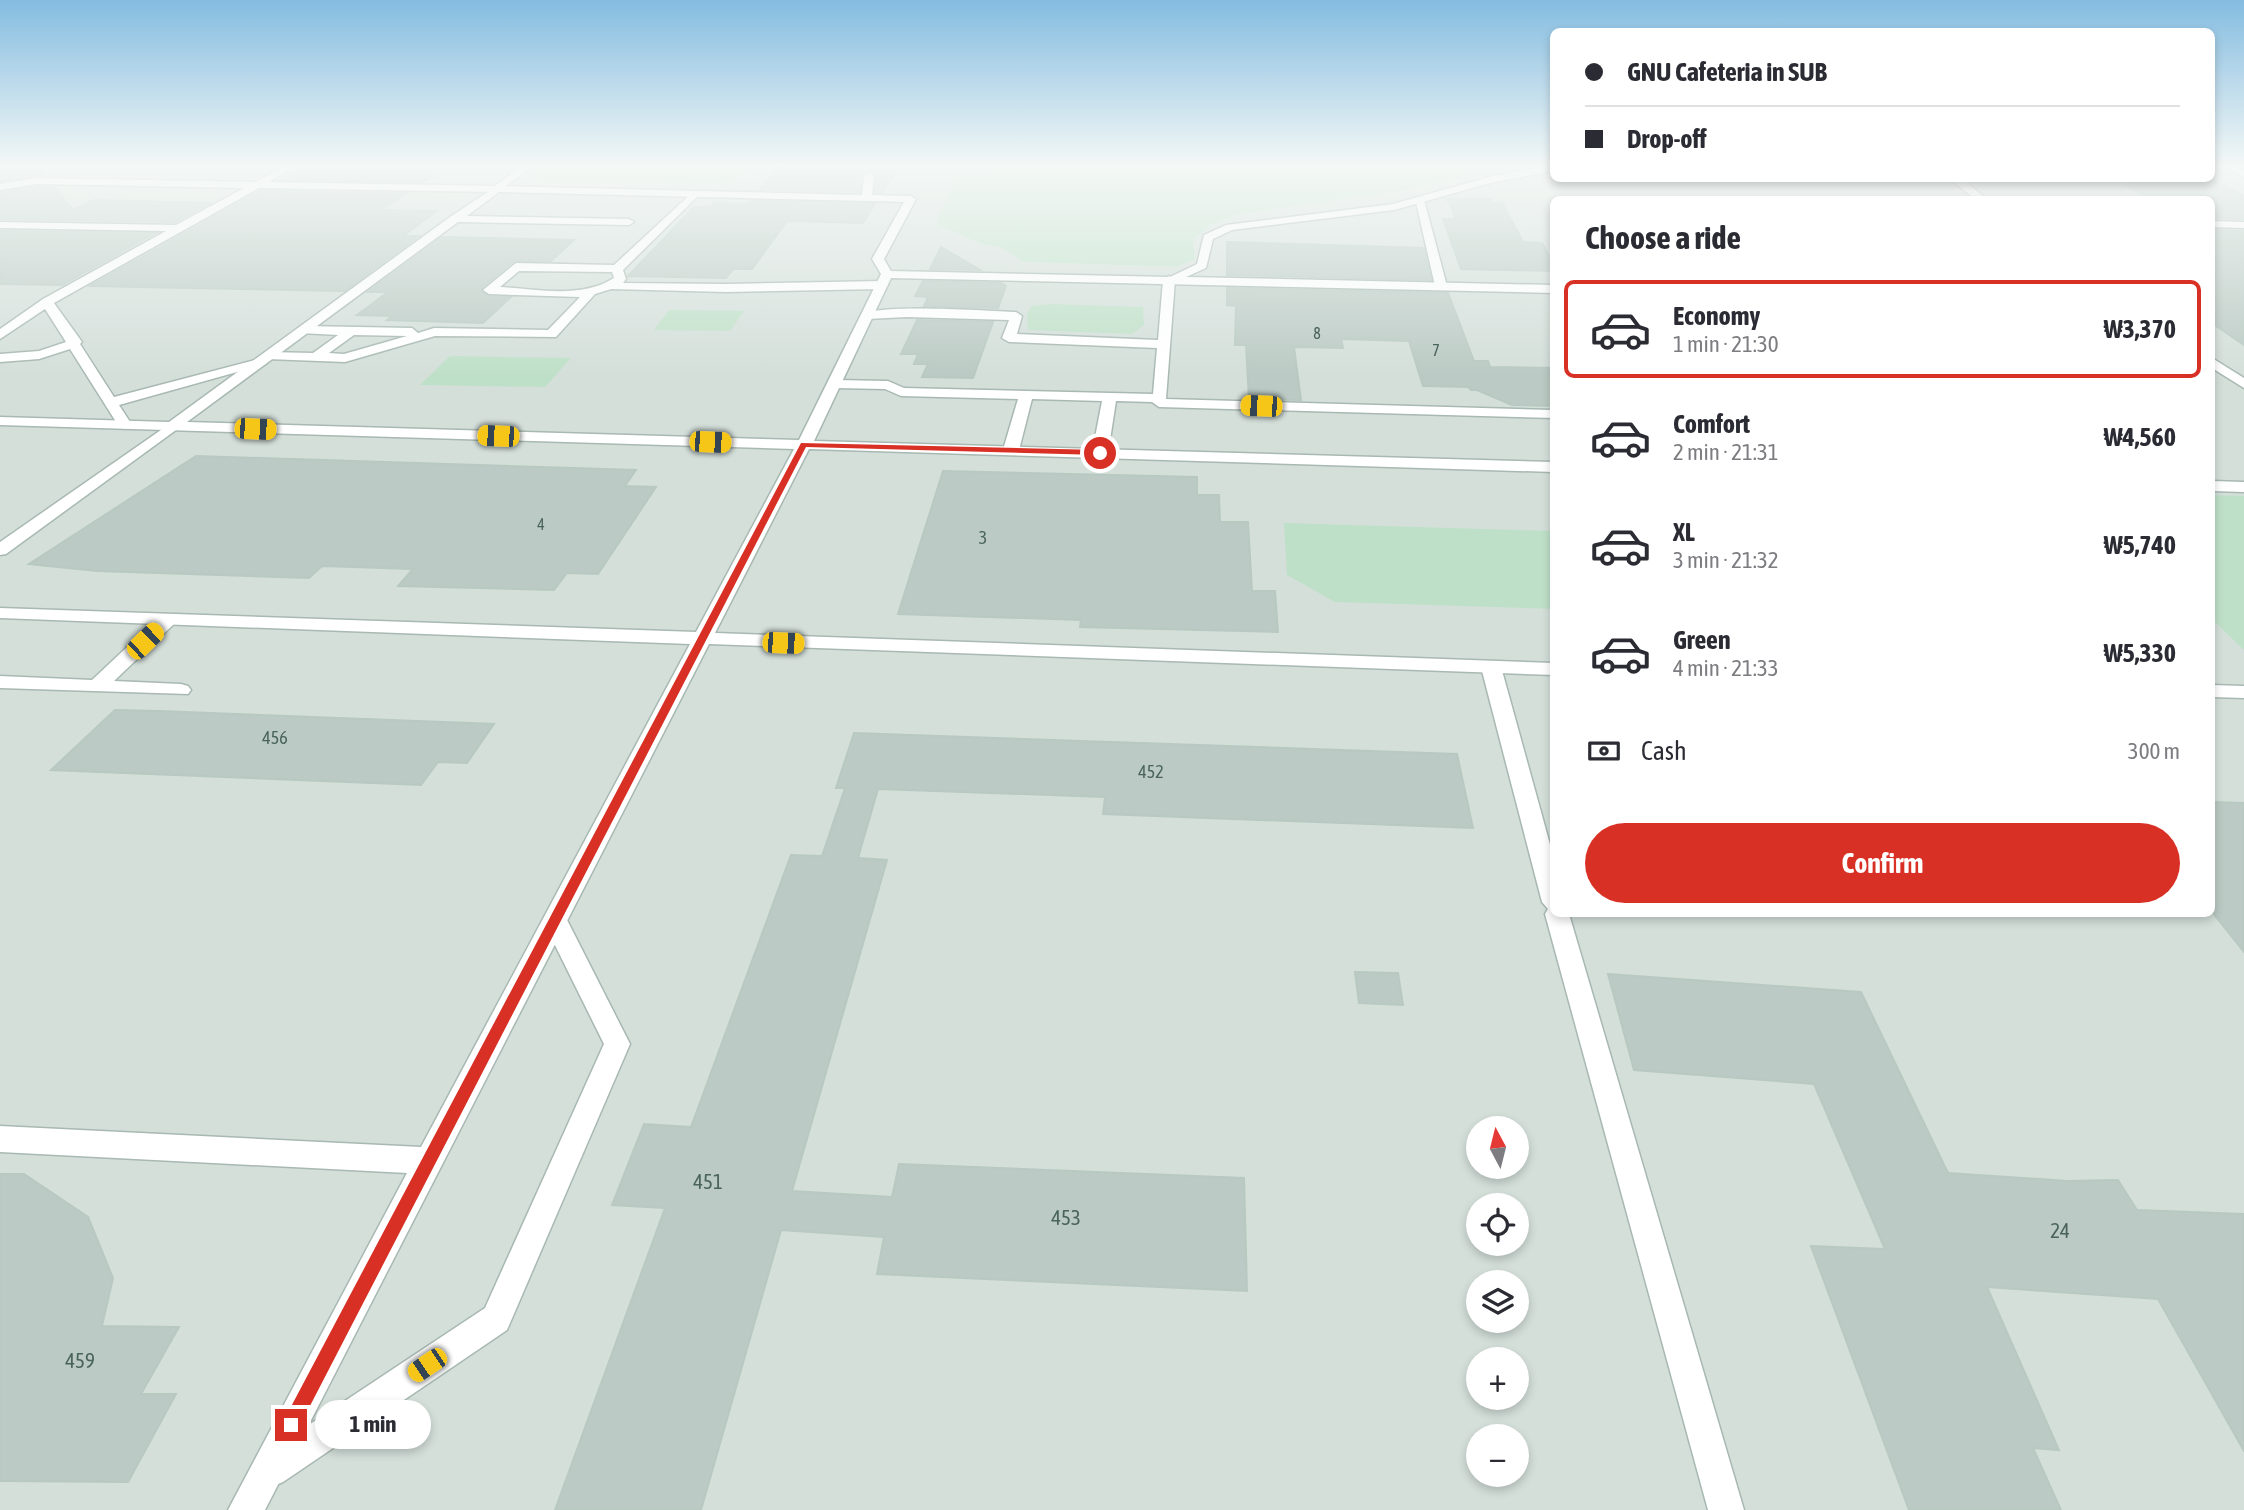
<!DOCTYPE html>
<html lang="en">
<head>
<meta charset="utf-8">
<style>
	body { margin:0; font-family:"Asap Condensed",sans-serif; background:#f7f7f7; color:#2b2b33; height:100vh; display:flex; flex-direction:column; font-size:26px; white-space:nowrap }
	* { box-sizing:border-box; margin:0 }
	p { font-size:23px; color:#7c7c81 }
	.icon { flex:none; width:38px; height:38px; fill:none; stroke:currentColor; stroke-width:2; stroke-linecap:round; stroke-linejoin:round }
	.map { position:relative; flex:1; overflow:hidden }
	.panel { position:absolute; left:1550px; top:196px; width:665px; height:721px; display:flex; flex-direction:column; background:#fff; border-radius:10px; box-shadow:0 4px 10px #0003 }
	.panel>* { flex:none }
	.guide { position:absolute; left:1550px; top:28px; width:665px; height:154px; border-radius:10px; box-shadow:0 4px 10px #0003; display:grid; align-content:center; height:154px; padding:0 35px; background:#fff }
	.needle { width:46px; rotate:353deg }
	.buttons { position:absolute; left:1466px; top:1116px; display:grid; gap:14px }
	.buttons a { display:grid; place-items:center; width:63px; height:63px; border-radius:50%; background:#fff; box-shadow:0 4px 10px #0003; font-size:35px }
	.end { position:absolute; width:32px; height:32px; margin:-16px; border:9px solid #d93025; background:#fff; box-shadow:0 0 0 4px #fff }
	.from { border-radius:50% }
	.bubble { position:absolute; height:49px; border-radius:24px; background:#fff; box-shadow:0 4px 10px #0003; font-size:23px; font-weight:700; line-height:49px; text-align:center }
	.car { position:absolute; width:21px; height:42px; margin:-21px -10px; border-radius:9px; box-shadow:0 0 5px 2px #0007; background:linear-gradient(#f5c518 24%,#345 0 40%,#f5c518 0 76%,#345 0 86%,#f5c518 0) }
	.guide b { display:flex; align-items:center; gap:24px; height:66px; font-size:26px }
	.guide b+b { border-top:2px solid #e1e1e2 }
	.guide i { width:18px; height:18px; background:#2b2b33 }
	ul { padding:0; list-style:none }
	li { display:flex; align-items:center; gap:21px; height:98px; margin:0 14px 10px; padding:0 21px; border:4px solid transparent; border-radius:10px }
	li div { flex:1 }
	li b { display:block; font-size:26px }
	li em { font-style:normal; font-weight:700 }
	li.on { border-color:#d93025 }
	li>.icon { width:63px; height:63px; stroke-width:1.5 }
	h2 { padding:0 35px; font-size:32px; line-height:84px }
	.pay { display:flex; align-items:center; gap:18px; height:77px; padding:0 35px; font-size:26px }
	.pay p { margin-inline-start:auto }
	.action { display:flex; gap:14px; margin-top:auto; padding:14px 35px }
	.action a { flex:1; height:80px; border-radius:42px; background:#d93025; color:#fff; font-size:28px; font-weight:700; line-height:80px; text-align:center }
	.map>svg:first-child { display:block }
	.built { fill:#d4dfda; fill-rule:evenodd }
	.green { fill:#bfe0c8 }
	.building { fill:#bbcac4; stroke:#b8c9c2; stroke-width:2 }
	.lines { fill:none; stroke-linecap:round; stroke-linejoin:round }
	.service-casing { stroke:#a8b8b2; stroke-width:3 }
	.minor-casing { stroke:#a8b8b2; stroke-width:3 }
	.service { fill:#fff; fill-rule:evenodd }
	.minor { fill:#fff; fill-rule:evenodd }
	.route { fill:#d93025 }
	.labels { text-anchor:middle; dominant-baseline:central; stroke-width:7; stroke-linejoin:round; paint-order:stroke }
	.far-number-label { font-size:16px; fill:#4a645c }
	.number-label { font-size:18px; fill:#4a645c }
	.near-number-label { font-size:21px; fill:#4a645c }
</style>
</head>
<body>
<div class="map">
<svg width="2244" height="1510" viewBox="0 0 2244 1510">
	<rect width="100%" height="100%" fill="#e6efeb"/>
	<path class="built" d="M0 165 269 168 275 165H547L529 178 721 184 761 165H1014L995 172 978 173 936 224 982 244 1002 248 1024 262 1177 267 1195 259 1193 240 1211 225 1238 214 1407 190 1469 173 1454 165H1554V178H2212V165H2244V1510H0ZM1554 200H2212V914H1554ZM1479 1129H1517V1167H1479ZM1479 1206H1517V1244H1479ZM1479 1283H1517V1321H1479ZM1479 1360H1517V1398H1479ZM1479 1437H1517V1475H1479Z"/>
	<g class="green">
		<path d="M92 165H275L269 168Z"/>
		<path d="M547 165H761L721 184 528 178Z"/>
		<path d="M1014 165H1454L1470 173 1407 190 1238 214 1211 225 1193 240 1195 259 1177 267 1024 262 1002 248 982 244 936 224 957 178C977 173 995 172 1014 165Z"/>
		<path d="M1050 304 1143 307 1144 325 1132 334 1028 330 1027 315 1031 306Z"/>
		<path d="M669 310 744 311 730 331 654 330Z"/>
		<path d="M450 356 571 358 545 387 420 385Z"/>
		<path d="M2212 495 2244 496V650L2212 619Z"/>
		<path d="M1284 523 1554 531V609L1335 602 1287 575Z"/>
	</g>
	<g class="building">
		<path d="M0 165H38L46 176 0 181Z"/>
		<path d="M306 165H449L423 182 280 180Z"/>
		<path d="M779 165H901L882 193 875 192 877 176 870 171 861 176 860 192 759 190Z"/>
		<path d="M2115 178H2210L2244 196V219L2212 218V200H2151Z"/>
		<path d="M37 187H54L73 210 94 200 210 203 175 222 0 219V192Z"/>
		<path d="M260 191 407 193 381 210 437 211 403 236H419L344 291 90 286Z"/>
		<path d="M1447 199H1490L1492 203H1502L1523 242 1542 243 1554 264V271L1461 269 1443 219H1456Z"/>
		<path d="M751 201 875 204 863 223 787 221 752 269H733L726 278 628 276 694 207H710L714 203 749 204Z"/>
		<path d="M2212 230 2244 231V345L2212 323Z"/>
		<path d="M0 231 156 233 62 285 0 284Z"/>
		<path d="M442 237 574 240 551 261H514L481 288 482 292 488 296 511 297 483 323 387 320 392 316 357 315 388 292H368Z"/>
		<path d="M1227 242 1424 248 1431 280 1227 275Z"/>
		<path d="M941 247 980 270 930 269Z"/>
		<path d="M923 281 1001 283 1006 286 998 308 924 306 928 297 915 296Z"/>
		<path d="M1227 288 1448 293 1474 361H1488L1490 367 1554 368V406L1512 405 1477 390H1471L1468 387 1423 386 1409 341 1341 339 1343 348 1294 347 1301 400 1249 399 1246 345H1235L1236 306 1227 305Z"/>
		<path d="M917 320 993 322 973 378 922 377 928 364H914L918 354H901Z"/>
		<path d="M196 456 636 470 625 486 656 487 598 574 567 573 554 590 398 586 413 569 322 566 309 578 97 571 29 564Z"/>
		<path d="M943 471 1197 477V495H1219L1220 522H1248L1252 591H1275L1278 632 1080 627 1081 620 898 614Z"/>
		<path d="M115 710 159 711 494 724 467 763 438 762 421 785 51 770Z"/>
		<path d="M854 733 1457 754 1473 828 1103 814 1105 797 878 789 858 858 887 860 792 1191 892 1197 899 1164 1244 1178 1247 1291 877 1274 884 1237 781 1230 701 1510H555L665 1208 612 1205 644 1124 691 1127 791 855 822 856 845 788H836Z"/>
		<path d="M2212 802 2244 803V952L2212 912Z"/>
		<path d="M1355 972 1398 973 1403 1005 1359 1003Z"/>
		<path d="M1608 974 1861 992 1948 1173 2068 1181 2118 1180 2137 1210 2244 1214V1451L2158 1299 1987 1287 2059 1450 2033 1448 2061 1510H1909L1811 1246 1885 1249 1814 1084 1634 1070Z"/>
		<path d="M0 1174H24L88 1217 113 1278 102 1326 179 1327 141 1394H176L128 1482 0 1481Z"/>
	</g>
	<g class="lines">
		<defs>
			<g id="service">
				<path d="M286 165H297L269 182 495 186 517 169 518 165H528L525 172 497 192 259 188 54 303 82 342 80 344 114 397 263 358 264 353 269 352 313 353 338 335 300 333 299 330 305 326 412 328 418 333 434 328 548 330 580 297 489 294 483 290 516 263 614 265 694 191 699 194 698 196 623 270 626 279 623 283 726 284 882 281 888 285 882 289 726 292 611 289 595 294 556 337 435 336 345 362 267 359 266 364 119 405 132 425 125 429 118 425 70 349 39 359 0 362V354L39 351 66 342 45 309 0 339V329L43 299 166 231 0 228V222L176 225 244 188 37 184 0 190V184L37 178 255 182ZM519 271 612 272 614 278C581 299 536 289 500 287ZM354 335 407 336 344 354 329 353Z"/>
				<path d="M1415 198 1424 200 1447 286 1445 289 1435 286Z"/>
				<path d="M1169 276 1175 280 1166 399 1554 410V418L1159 407 1152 402 1116 401 1108 453 1100 458 1092 453 1102 401 1032 399 1019 450 1011 455 1003 450 1018 399 901 396 885 389 836 388 829 384 836 380 888 381 904 388 1153 394 1157 348 1009 342 1002 338 1009 320 907 317 868 319 862 315C877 303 990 311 1016 312L1022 316 1017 334 1158 340 1163 280Z"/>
				<path d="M171 423 176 424 178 427 176 430 6 554 0 555V542Z"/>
				<path d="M167 614 176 620 174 624 114 681 181 684 188 686 191 690 188 694 0 688V676L92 680 160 616Z"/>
				<path d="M1491 661 1501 667 1554 859V914H1569L1744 1510H1708L1545 914 1548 909 1542 902 1481 667Z"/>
				<path d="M556 914 565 916 630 1044 507 1330 283 1482 271 1487 259 1482 254 1470 259 1458 485 1308 604 1044 544 923 547 916Z"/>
			</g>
			<g id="minor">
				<path d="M1554 165V171L1494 182 1394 210 1232 230 1213 239 1206 268 1186 277 1554 285V293L891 278 814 441 1554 462V472L809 449 715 633 1554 663V675L709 644 265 1510H228L407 1173 0 1152V1126L421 1147 690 644 0 618V608L696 632 794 449 0 425V417L169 422 450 217 497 186 862 195 864 176 869 173 874 176 872 195 911 196 916 199 884 259 891 271 1170 277 1197 264 1204 235 1226 225 1393 204 1493 176ZM499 192 867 201 904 202 872 259 881 274 799 440 187 422 458 222 629 225 634 222 629 219 467 216Z"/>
				<path d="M2221 165H2233L2244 170V177Z"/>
				<path d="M1949 178H1961L1988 200H1976Z"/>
				<path d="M2212 221 2244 222V228L2212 227Z"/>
				<path d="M2212 358 2244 378V388L2212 368Z"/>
				<path d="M2212 481 2244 482V492L2212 491Z"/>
				<path d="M2212 685 2244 686V698L2212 697Z"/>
			</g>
		</defs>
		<use href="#service" class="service-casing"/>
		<use href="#minor" class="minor-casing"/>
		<use href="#service" class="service"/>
		<use href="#minor" class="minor"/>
	</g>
	<linearGradient id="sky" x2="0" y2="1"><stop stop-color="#84bce0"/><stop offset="0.44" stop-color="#f4f8f6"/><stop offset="1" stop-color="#f4f8f6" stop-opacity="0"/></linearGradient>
	<rect width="2244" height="376" fill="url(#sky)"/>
	<path class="route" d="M801 443 1100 450 1104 453 1100 455 806 447 297 1431 291 1434 285 1431 282 1425 285 1418Z"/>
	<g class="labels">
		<g class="far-number-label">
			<text x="1317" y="333">8</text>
			<text x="1436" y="350">7</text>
			<text x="541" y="524">4</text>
		</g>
		<g class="number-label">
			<text x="983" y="537">3</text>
			<text x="275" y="737">456</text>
			<text x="1151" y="771">452</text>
		</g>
		<g class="near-number-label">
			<text x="708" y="1181">451</text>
			<text x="1066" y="1217">453</text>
			<text x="2060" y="1230">24</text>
			<text x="80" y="1360">459</text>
		</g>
	</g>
</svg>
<div class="buttons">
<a><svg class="needle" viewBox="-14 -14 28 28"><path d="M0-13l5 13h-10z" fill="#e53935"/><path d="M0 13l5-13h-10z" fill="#7c7c81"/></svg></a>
<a><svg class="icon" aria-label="locate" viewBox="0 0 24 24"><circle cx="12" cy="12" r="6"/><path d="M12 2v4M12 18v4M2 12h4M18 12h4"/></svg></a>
<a><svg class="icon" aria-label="layers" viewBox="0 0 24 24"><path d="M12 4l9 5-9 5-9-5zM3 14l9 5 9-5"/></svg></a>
<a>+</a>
<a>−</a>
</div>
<i class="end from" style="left:1100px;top:453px"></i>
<i class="end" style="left:291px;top:1425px"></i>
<div class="bubble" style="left:315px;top:1400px;width:116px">1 min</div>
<i class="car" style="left:1261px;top:406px;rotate:272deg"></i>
<i class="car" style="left:255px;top:429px;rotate:92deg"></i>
<i class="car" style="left:498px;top:436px;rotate:272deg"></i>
<i class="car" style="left:710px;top:442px;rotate:92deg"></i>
<i class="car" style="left:145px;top:641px;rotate:46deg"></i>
<i class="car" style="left:783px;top:643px;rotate:92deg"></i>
<i class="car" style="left:427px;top:1365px;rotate:236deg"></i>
<div class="guide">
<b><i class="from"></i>GNU Cafeteria in SUB</b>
<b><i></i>Drop-off</b>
</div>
<section class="panel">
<h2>Choose a ride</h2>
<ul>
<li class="on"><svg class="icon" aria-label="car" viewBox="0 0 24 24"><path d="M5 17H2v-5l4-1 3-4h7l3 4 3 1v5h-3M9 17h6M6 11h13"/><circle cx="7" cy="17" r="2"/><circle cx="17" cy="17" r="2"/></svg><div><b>Economy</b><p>1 min · 21:30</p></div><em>₩3,370</em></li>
<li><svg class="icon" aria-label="car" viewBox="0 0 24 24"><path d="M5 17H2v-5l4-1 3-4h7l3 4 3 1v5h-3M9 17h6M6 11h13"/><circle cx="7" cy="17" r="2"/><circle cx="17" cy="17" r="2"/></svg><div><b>Comfort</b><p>2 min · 21:31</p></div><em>₩4,560</em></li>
<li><svg class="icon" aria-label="car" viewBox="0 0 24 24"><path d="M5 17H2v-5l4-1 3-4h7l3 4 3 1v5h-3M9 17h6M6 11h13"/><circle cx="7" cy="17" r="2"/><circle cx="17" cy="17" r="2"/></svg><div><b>XL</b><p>3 min · 21:32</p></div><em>₩5,740</em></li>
<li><svg class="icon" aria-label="car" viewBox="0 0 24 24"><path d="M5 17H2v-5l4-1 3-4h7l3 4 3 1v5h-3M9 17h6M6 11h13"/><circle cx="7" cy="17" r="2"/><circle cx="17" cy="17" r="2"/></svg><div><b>Green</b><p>4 min · 21:33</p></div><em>₩5,330</em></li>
</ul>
<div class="pay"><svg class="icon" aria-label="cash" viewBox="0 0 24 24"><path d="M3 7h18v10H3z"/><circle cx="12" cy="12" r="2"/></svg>Cash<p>300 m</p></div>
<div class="action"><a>Confirm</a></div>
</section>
</div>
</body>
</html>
